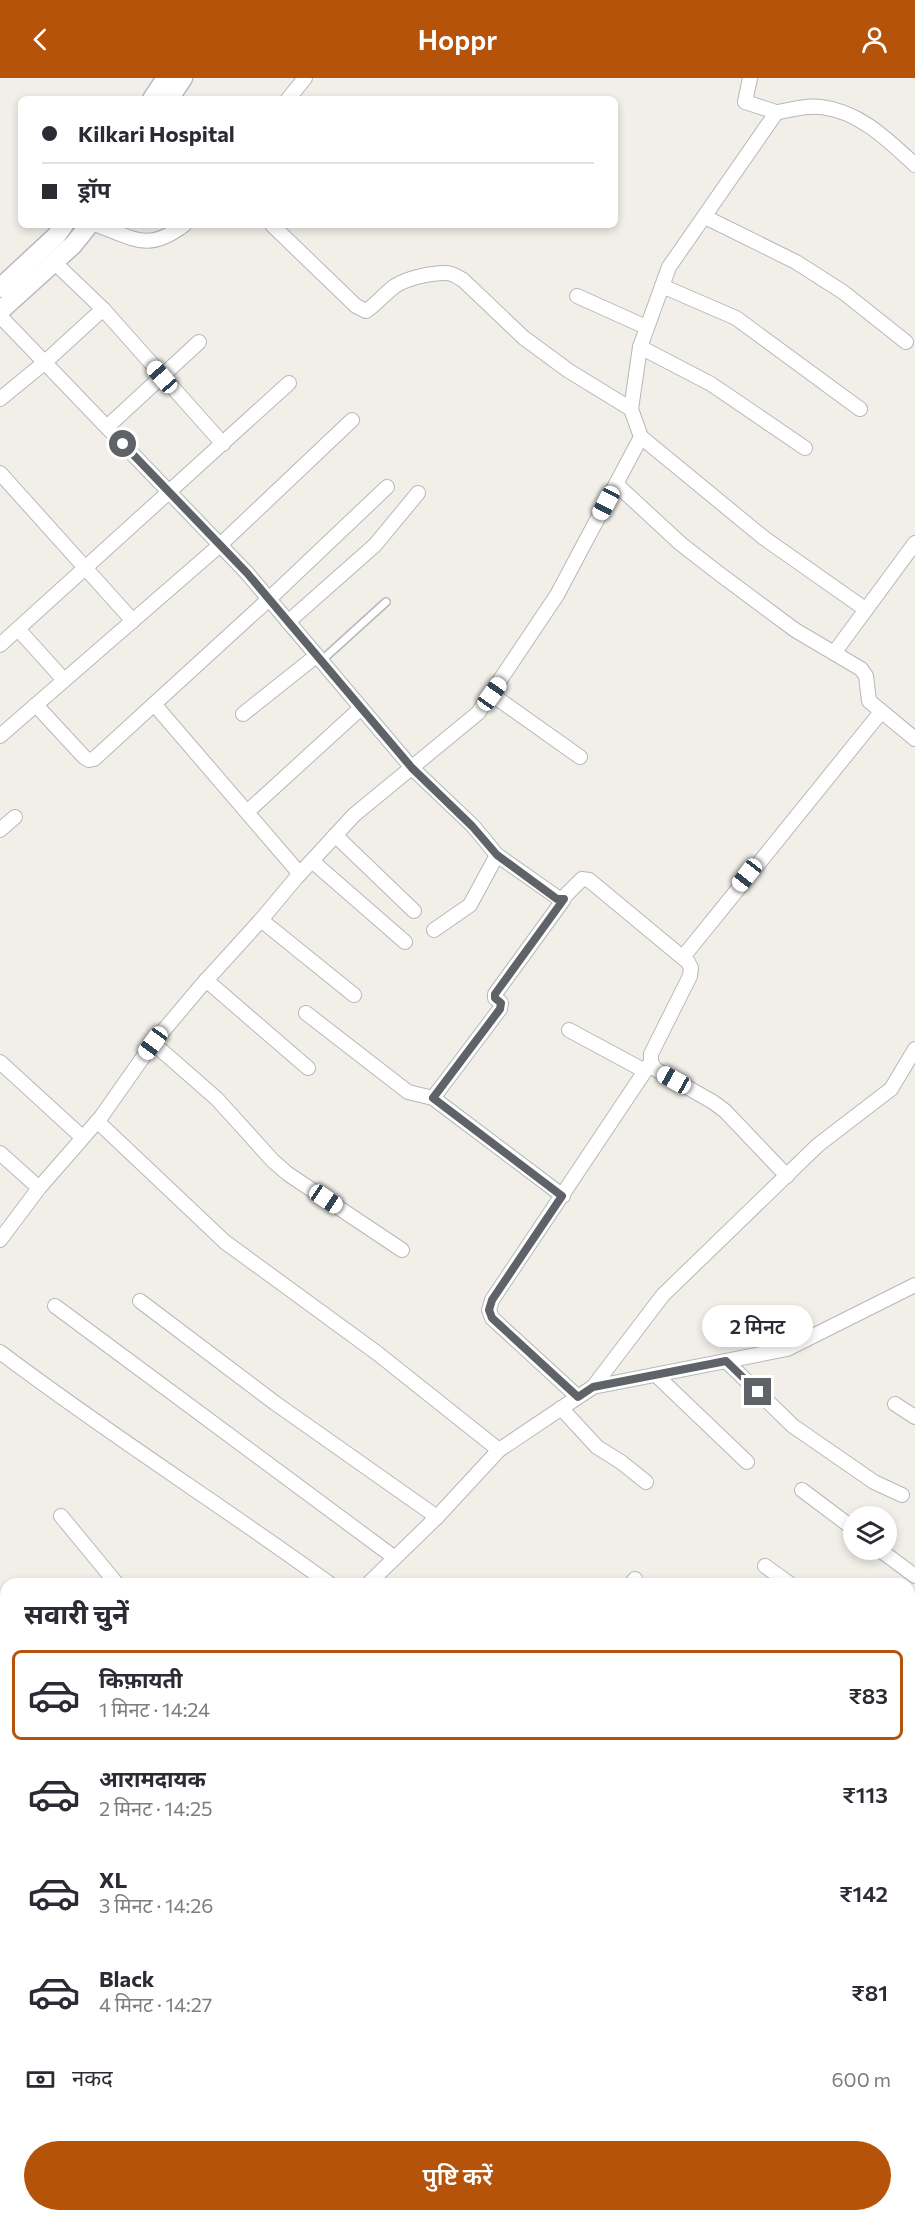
<!DOCTYPE html>
<html lang="hi">
<head>
<meta charset="utf-8">
<style>
	body { margin:0; font-family:Commissioner,"Noto Sans Devanagari",sans-serif; background:#f7f7f7; color:#2b2b33; height:100vh; display:flex; flex-direction:column; font-size:22px; white-space:nowrap }
	* { box-sizing:border-box; margin:0 }
	p { font-size:20px; color:#7c7c81 }
	.icon { flex:none; width:33px; height:33px; fill:none; stroke:currentColor; stroke-width:2; stroke-linecap:round; stroke-linejoin:round }
	.map { position:relative; flex:1; overflow:hidden }
	.panel { position:absolute; left:0px; top:1500px; width:915px; height:644px; display:flex; flex-direction:column; background:#fff; border-radius:18px 18px 0 0; box-shadow:0 3px 9px #0003 }
	.panel>* { flex:none }
	.hud { position:absolute; left:18px; top:18px; width:600px; height:132px; border-radius:9px; box-shadow:0 3px 9px #0003; display:grid; align-content:center; height:132px; padding:0 24px; background:#fff }
	.tools { position:absolute; left:843px; top:1428px; display:grid; gap:12px }
	.tools a { display:grid; place-items:center; width:54px; height:54px; border-radius:50%; background:#fff; box-shadow:0 3px 9px #0003; font-size:30px }
	.end { position:absolute; width:27px; height:27px; margin:-14px; border:8px solid #5f6368; background:#fff; box-shadow:0 0 0 3px #fff }
	.from { border-radius:50% }
	.bubble { position:absolute; height:42px; border-radius:21px; background:#fff; box-shadow:0 3px 9px #0003; font-size:20px; font-weight:600; line-height:42px; text-align:center }
	.car { position:absolute; width:18px; height:36px; margin:-18px -9px; border-radius:8px; box-shadow:0 0 4px 2px #0007; background:linear-gradient(#fff 24%,#345 0 40%,#fff 0 76%,#345 0 86%,#fff 0) }
	.hud b { display:flex; align-items:center; gap:21px; height:57px; font-size:22px }
	.hud b+b { border-top:2px solid #e1e1e2 }
	.hud i { width:15px; height:15px; background:#2b2b33 }
	ul { padding:0; list-style:none }
	li { display:flex; align-items:center; gap:18px; height:90px; margin:0 12px 9px; padding:0 12px; border:3px solid transparent; border-radius:9px }
	li div { flex:1 }
	li b { display:block; font-size:22px }
	li em { font-style:normal; font-weight:600 }
	li.active { border-color:#b45309 }
	li>.icon { width:54px; height:54px; stroke-width:1.5 }
	h2 { padding:0 24px; font-size:27px; line-height:72px }
	.pay { display:flex; align-items:center; gap:15px; height:66px; padding:0 24px; font-size:22px }
	.pay p { margin-inline-start:auto }
	.cta { display:flex; gap:12px; margin-top:auto; padding:12px 24px }
	.cta a { flex:1; height:69px; border-radius:36px; background:#b45309; color:#fff; font-size:24px; font-weight:600; line-height:69px; text-align:center }
	header { display:flex; justify-content:space-between; align-items:center; height:78px; padding:0 24px; background:#b45309; color:#fff; font-size:27px; font-weight:600 }
	.map>svg:first-child { display:block }
	.lines { fill:none; stroke-linecap:round; stroke-linejoin:round }
	.lane-casing { stroke:#b5b8bc; stroke-width:10 }
	.street-casing { stroke:#b5b8bc; stroke-width:16 }
	.secondary-casing { stroke:#b6babf; stroke-width:21 }
	.lane { stroke:#fff; stroke-width:7 }
	.street { stroke:#fff; stroke-width:14 }
	.secondary { stroke:#fff; stroke-width:18 }
	.route { stroke:#5f6368; stroke-width:8 }
</style>
</head>
<body>
<header><svg class="icon" aria-label="back" viewBox="0 0 24 24"><path d="M15 5l-7 7 7 7"/></svg>Hoppr<svg class="icon" aria-label="person" viewBox="0 0 24 24"><circle cx="12" cy="8" r="4"/><path d="M4 21q1-7 8-7t8 7"/></svg></header>
<div class="map">
<svg width="915" height="2143" viewBox="0 0 915 2143">
	<rect width="100%" height="100%" fill="#f1efe8"/>
	<g class="lines">
		<defs>
			<path id="lane" d="M321 583 386 524"/>
			<g id="street">
				<path d="M288 21 305 0"/>
				<path d="M774 35C789 32 806 27 821 29 859 33 888 62 915 87"/>
				<path d="M705 139 796 184 843 214 906 264"/>
				<path d="M97 147C135 161 148 174 184 147"/>
				<path d="M272 147 356 228 366 233C377 226 384 216 395 208 407 200 431 195 446 195 452 195 458 199 463 202L524 260 569 293 631 331"/>
				<path d="M54 184 103 231 223 366"/>
				<path d="M662 208 736 240 860 331"/>
				<path d="M577 218 646 249"/>
				<path d="M0 238 247 495 412 690 473 748 497 777 561 822 582 801 589 802 688 884 691 890 690 898 651 976V984L655 991 713 1024 725 1033 787 1098"/>
				<path d="M640 269 711 306 805 370"/>
				<path d="M0 321 44 285 103 231"/>
				<path d="M107 349 199 264"/>
				<path d="M641 359 764 460 865 531"/>
				<path d="M0 395 133 543"/>
				<path d="M616 406 681 466 717 494 795 552 861 591 866 598 869 623 915 661"/>
				<path d="M288 544 375 467 418 415"/>
				<path d="M18 551 64 602"/>
				<path d="M0 567 289 305"/>
				<path d="M834 575 915 465"/>
				<path d="M491 616 580 679"/>
				<path d="M154 626 300 796"/>
				<path d="M36 627 84 679 89 682 94 681 269 521 387 409"/>
				<path d="M243 636 316 578"/>
				<path d="M0 658 220 467 352 342"/>
				<path d="M247 734 361 630"/>
				<path d="M0 752 15 739"/>
				<path d="M335 757 414 833"/>
				<path d="M312 783 405 864"/>
				<path d="M261 842 354 917"/>
				<path d="M434 852 470 827 497 777"/>
				<path d="M683 879 881 634"/>
				<path d="M206 902 308 990"/>
				<path d="M306 935 408 1014 433 1020 563 1118"/>
				<path d="M569 952 645 993"/>
				<path d="M153 965 217 1021 273 1083 288 1096 402 1172"/>
				<path d="M0 984 82 1059"/>
				<path d="M433 1020 500 931 501 925 495 920V916L564 821"/>
				<path d="M97 1043 225 1164 377 1275 499 1372"/>
				<path d="M0 1075 39 1110"/>
				<path d="M0 1162 39 1110 101 1039 153 965 201 908 261 842 296 800 354 737 478 635 557 517 641 359 631 331 640 269 669 189 774 38 773 33 745 24 750 0"/>
				<path d="M140 1223 275 1325 437 1439"/>
				<path d="M55 1228 395 1480"/>
				<path d="M0 1274C107 1355 221 1427 330 1506"/>
				<path d="M726 1283 793 1348 874 1404 902 1417"/>
				<path d="M656 1297 747 1384"/>
				<path d="M593 1309 787 1271 915 1207"/>
				<path d="M578 1319 492 1240 489 1232 492 1222 651 984"/>
				<path d="M895 1326 915 1339"/>
				<path d="M561 1330 597 1369 621 1384 646 1404"/>
				<path d="M802 1412 854 1451"/>
				<path d="M61 1438 117 1506"/>
				<path d="M880 1472 915 1498"/>
				<path d="M765 1488 790 1506"/>
				<path d="M368 1506 437 1439 499 1372 593 1309 663 1217 818 1067 891 1011 915 971"/>
				<path d="M631 1506 635 1501"/>
				<path d="M909 1555 915 1546"/>
				<path d="M0 1709 6 1710"/>
				<path d="M0 1788 6 1790"/>
				<path d="M0 1847 6 1842"/>
				<path d="M909 1914 915 1918"/>
				<path d="M909 2000 915 1992"/>
				<path d="M909 2027 915 2030"/>
				<path d="M0 2086 6 2080"/>
				<path d="M909 2100 915 2103"/>
				<path d="M0 2103 6 2107"/>
				<path d="M44 2138 51 2143"/>
				<path d="M430 2138 437 2143"/>
				<path d="M634 2138 642 2143"/>
				<path d="M741 2138 749 2143"/>
				<path d="M858 2138 867 2143"/>
				<path d="M194 2143 199 2138"/>
				<path d="M376 2143 381 2138"/>
				<path d="M559 2143 565 2138"/>
			</g>
			<g id="secondary">
				<path d="M152 21 166 0"/>
				<path d="M169 21 183 0"/>
				<path d="M0 210 56 158 64 147"/>
				<path d="M0 233 73 167 89 147"/>
				<path d="M0 1621 6 1622"/>
				<path d="M909 1772H915"/>
			</g>
		</defs>
		<use href="#lane" class="lane-casing"/>
		<use href="#street" class="street-casing"/>
		<use href="#secondary" class="secondary-casing"/>
		<use href="#lane" class="lane"/>
		<use href="#street" class="street"/>
		<use href="#secondary" class="secondary"/>
	</g>
	<g class="lines">
		<path class="route" d="M123 366 247 495 412 690 472 748 497 777 557 821H564L495 916V920L501 925 500 931 433 1020 562 1118 492 1222 489 1232 492 1240 578 1319 593 1309 726 1283 758 1314"/>
	</g>
</svg>
<div class="tools">
<a><svg class="icon" aria-label="layers" viewBox="0 0 24 24"><path d="M12 4l9 5-9 5-9-5zM3 14l9 5 9-5"/></svg></a>
</div>
<i class="end from" style="left:123px;top:366px"></i>
<i class="end" style="left:758px;top:1314px"></i>
<div class="bubble" style="left:702px;top:1227px;width:111px">2 मिनट</div>
<i class="car" style="left:162px;top:299px;rotate:319deg"></i>
<i class="car" style="left:606px;top:425px;rotate:208deg"></i>
<i class="car" style="left:492px;top:616px;rotate:35deg"></i>
<i class="car" style="left:747px;top:797px;rotate:218deg"></i>
<i class="car" style="left:153px;top:965px;rotate:216deg"></i>
<i class="car" style="left:674px;top:1002px;rotate:299deg"></i>
<i class="car" style="left:326px;top:1121px;rotate:124deg"></i>
<div class="hud">
<b><i class="from"></i>Kilkari Hospital</b>
<b><i></i>ड्रॉप</b>
</div>
<section class="panel">
<h2>सवारी चुनें</h2>
<ul>
<li class="active"><svg class="icon" aria-label="car" viewBox="0 0 24 24"><path d="M5 17H2v-5l4-1 3-4h7l3 4 3 1v5h-3M9 17h6M6 11h13"/><circle cx="7" cy="17" r="2"/><circle cx="17" cy="17" r="2"/></svg><div><b>किफ़ायती</b><p>1 मिनट · 14:24</p></div><em>₹83</em></li>
<li><svg class="icon" aria-label="car" viewBox="0 0 24 24"><path d="M5 17H2v-5l4-1 3-4h7l3 4 3 1v5h-3M9 17h6M6 11h13"/><circle cx="7" cy="17" r="2"/><circle cx="17" cy="17" r="2"/></svg><div><b>आरामदायक</b><p>2 मिनट · 14:25</p></div><em>₹113</em></li>
<li><svg class="icon" aria-label="car" viewBox="0 0 24 24"><path d="M5 17H2v-5l4-1 3-4h7l3 4 3 1v5h-3M9 17h6M6 11h13"/><circle cx="7" cy="17" r="2"/><circle cx="17" cy="17" r="2"/></svg><div><b>XL</b><p>3 मिनट · 14:26</p></div><em>₹142</em></li>
<li><svg class="icon" aria-label="car" viewBox="0 0 24 24"><path d="M5 17H2v-5l4-1 3-4h7l3 4 3 1v5h-3M9 17h6M6 11h13"/><circle cx="7" cy="17" r="2"/><circle cx="17" cy="17" r="2"/></svg><div><b>Black</b><p>4 मिनट · 14:27</p></div><em>₹81</em></li>
</ul>
<div class="pay"><svg class="icon" aria-label="cash" viewBox="0 0 24 24"><path d="M3 7h18v10H3z"/><circle cx="12" cy="12" r="2"/></svg>नकद<p>600 m</p></div>
<div class="cta"><a>पुष्टि करें</a></div>
</section>
</div>
</body>
</html>
